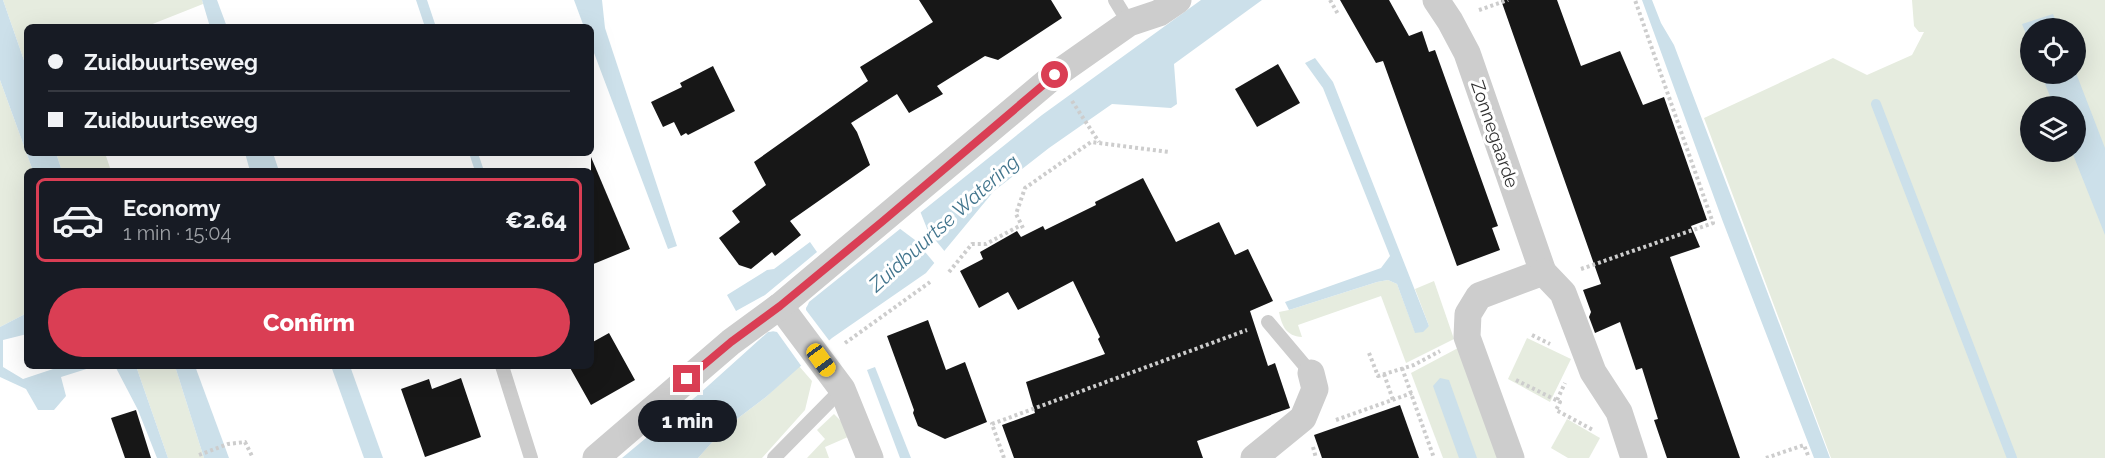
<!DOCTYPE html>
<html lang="en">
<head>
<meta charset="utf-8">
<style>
	body { margin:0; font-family:Raleway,sans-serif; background:#20242c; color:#f1f3f6; height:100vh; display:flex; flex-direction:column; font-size:22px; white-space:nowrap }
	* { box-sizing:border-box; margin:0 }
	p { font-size:20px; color:#9ea1a6 }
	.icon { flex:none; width:33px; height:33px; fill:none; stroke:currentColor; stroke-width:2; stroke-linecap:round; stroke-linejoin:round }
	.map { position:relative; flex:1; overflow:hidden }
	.side { position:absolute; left:24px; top:168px; width:570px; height:201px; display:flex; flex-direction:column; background:#171b24; border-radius:9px; box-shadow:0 6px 24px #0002 }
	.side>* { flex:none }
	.guide { position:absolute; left:24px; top:24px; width:570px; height:132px; border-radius:9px; box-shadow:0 6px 24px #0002; display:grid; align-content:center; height:132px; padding:0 24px; background:#171b24 }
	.fabs { position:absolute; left:2020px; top:18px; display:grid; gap:12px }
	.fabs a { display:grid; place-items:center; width:66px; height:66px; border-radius:50%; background:#171b24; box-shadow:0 6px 24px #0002; font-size:30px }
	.end { position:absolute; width:27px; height:27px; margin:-14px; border:8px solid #da3e54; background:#fff; box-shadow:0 0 0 3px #fff }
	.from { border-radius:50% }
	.bubble { position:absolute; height:42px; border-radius:21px; background:#171b24; box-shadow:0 6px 24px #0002; font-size:20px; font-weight:800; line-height:42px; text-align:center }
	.car { position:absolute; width:18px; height:36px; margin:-18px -9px; border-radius:8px; box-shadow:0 0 4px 2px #0007; background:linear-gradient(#f5c518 24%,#345 0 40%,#f5c518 0 76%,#345 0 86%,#f5c518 0) }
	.guide b { display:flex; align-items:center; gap:21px; height:57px; font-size:22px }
	.guide b+b { border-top:2px solid #363941 }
	.guide i { width:15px; height:15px; background:#f1f3f6 }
	ul { padding:10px 0 0; list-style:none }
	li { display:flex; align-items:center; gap:18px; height:84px; margin:0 12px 9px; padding:0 12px; border:3px solid transparent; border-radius:9px }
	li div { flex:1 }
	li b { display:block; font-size:22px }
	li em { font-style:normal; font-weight:800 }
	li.selected { border-color:#da3e54 }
	li>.icon { width:54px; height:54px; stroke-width:1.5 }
	.cta { display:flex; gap:12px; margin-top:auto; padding:12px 24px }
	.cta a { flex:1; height:69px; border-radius:36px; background:#da3e54; color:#fff; font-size:24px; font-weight:800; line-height:69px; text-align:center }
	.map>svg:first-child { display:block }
	.green { fill:#e6ecdf; fill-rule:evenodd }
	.water { fill:#cce0ea }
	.pier { fill:#fff }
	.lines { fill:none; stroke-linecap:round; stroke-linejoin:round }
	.stream { stroke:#cce0ea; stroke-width:10 }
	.building { fill:#171717 }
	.path { stroke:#cdcdcd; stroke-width:4; stroke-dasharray:3 3; stroke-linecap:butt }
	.lane { stroke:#cdcdcd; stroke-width:14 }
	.street { stroke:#cdcdcd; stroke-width:27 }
	.route { stroke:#da3e54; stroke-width:8 }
	.labels { text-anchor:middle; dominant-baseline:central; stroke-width:6; stroke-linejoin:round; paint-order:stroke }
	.street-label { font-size:18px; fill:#303030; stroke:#fff }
	.water-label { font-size:20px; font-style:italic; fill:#42758d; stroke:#fff }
</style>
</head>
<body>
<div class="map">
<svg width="2105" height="458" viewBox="0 0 2105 458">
	<rect width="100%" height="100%" fill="#fff"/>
	<g class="green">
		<path d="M3 0H202L203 4 145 27H27V69Z"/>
		<path d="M1912 0H2105V458H1831L1704 118 1833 58 1867 75 1912 55 1924 32H1919L1914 26ZM2031 28H2076V74H2031ZM2031 106H2076V152H2031Z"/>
		<path d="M0 80 33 171H27V313L0 327Z"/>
		<path d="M56 153H105L111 171H62Z"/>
		<path d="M1388 280 1397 284 1415 332 1429 326 1415 289 1434 281 1454 339 1406 363 1381 296 1298 325 1302 337C1286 336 1282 326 1279 312L1289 310 1377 282Z"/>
		<path d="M1527 338 1571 359 1550 402 1508 379Z"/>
		<path d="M1458 348 1498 458H1443L1411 373Z"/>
		<path d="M136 366H175L204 458H168Z"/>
		<path d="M799 366 812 381 805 410 762 458H698L725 428 766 397Z"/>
		<path d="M834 414 841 421 848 437 825 447 829 458H807L825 439 817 430Z"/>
		<path d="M1567 419 1600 438 1589 458H1568L1551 448Z"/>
	</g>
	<g class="water">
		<path d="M0 0H3L27 69V153H56L62 171H33L0 80Z"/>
		<path d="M202 0H217L227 27H210Z"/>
		<path d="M416 0H427L436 27H425Z"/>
		<path d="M574 0H602L605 28 677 246 668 249 591 45V27H584Z"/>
		<path d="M1201 0H1262L1174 64 1177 104 1171 108 1112 104 1049 148 994 191 926 273 832 338 766 397 725 428 698 458H622L699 394 768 332C783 331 804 316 809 302L1042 115Z"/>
		<path d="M1642 0H1652L1661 23 1674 45 1830 458H1814L1723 222Z"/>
		<path d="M2053 14 2059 28H2031V47L2022 24Z"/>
		<path d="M1315 58 1333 82 1429 326 1423 332 1415 333 1397 284 1388 280 1377 282 1289 310 1285 302 1381 268 1390 256 1323 88 1305 63Z"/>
		<path d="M2076 73 2105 148V235L2072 152H2076V106H2054L2041 74Z"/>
		<path d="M245 153H273L279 171H250Z"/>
		<path d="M469 153H478L484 171H475Z"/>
		<path d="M810 242 817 252 765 295 736 311 727 295 767 270 774 269Z"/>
		<path d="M27 313V334L3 340V367L23 379 62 366H96L61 377 66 396 54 410H38L26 389 0 377V327Z"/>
		<path d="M115 366H136L168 458H157L138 410Z"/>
		<path d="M175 366H195L229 458H204Z"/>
		<path d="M331 366H350L383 458H364Z"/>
		<path d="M875 367 911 458H900L867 370Z"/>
		<path d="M1440 378 1449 380 1477 458H1459L1433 386Z"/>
	</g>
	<g class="pier">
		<path d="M920 211 928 231 946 253 936 265 915 240 899 228Z"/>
		<path d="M806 305V310L831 343 802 367 777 332 772 331Z"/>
	</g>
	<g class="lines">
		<path class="stream" d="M1876 104 2012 458"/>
	</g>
	<g class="building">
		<path d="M919 0H1051L1062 18 998 60 985 56 937 86 943 94 909 113 897 94 851 123 857 132 870 165 790 221 801 235 775 256 772 252 751 269 739 265 719 238 740 222 732 211 766 185 754 162 868 81 860 67 933 22Z"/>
		<path d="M1340 0H1389L1409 36 1422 31 1429 52 1435 50 1498 226 1492 228 1500 250 1457 266 1383 61 1376 63Z"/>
		<path d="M1501 0H1557L1581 66 1620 51 1643 105 1664 97 1707 220 1691 226 1700 247 1670 257 1740 458H1667L1654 420 1658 419 1642 368 1636 370 1620 322 1595 333 1589 317 1591 312 1583 290 1601 284Z"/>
		<path d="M1278 64 1300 103 1257 127 1235 89Z"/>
		<path d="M713 66 735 111 688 135 686 133 681 136 674 122 663 127 651 102 682 87 680 83Z"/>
		<path d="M591 157 630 249 591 265Z"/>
		<path d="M1143 178 1176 242 1219 222 1235 255 1248 249 1273 301 1250 311 1268 366 1275 363 1290 408 1197 441 1203 458H1014L1002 425 1035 413 1026 382 1105 354 1098 339 1100 337 1073 281 1018 310 1008 292 979 308 960 271 983 259 980 252 1017 231 1021 237 1043 226 1045 230 1096 205 1095 202Z"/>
		<path d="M928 320 946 370 965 362 987 422 945 439 918 426 913 413 914 410 887 336Z"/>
		<path d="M609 333 635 380 591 405 569 366H591V343Z"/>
		<path d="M461 378 481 437 425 457 401 389 429 379 432 389Z"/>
		<path d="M1400 405 1419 458H1322L1314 435Z"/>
		<path d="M136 410 151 458H125L111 418Z"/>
	</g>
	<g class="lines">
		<g class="path">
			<path d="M1330 0 1338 14"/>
			<path d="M1479 10 1508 0"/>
			<path d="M1072 101 1099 142"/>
			<path d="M1023 228 1016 214 1025 188 1091 142 1169 152"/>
			<path d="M1581 269 1713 223 1635 0"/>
			<path d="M949 272 972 244H986L1021 225"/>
			<path d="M1532 335 1550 344"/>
			<path d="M845 343 930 282"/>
			<path d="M1369 353 1378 376 1414 365 1440 351"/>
			<path d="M1402 368 1434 458"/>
			<path d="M1384 374 1393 400"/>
			<path d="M1516 380 1560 402 1556 410 1593 430"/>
			<path d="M1557 400 1565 383"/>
			<path d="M1336 420 1412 393"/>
			<path d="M1313 447 1316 458"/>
			<path d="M199 455 228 444 245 442 253 458"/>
			<path d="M1004 458 992 424 1247 330"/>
			<path d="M1766 458 1804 445 1809 458"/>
		</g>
		<g class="lane">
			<path d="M1115 0 1129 23"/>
			<path d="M1268 322 1311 373"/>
			<path d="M502 366 531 458"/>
			<path d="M774 458 842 389"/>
		</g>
		<g class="street">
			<path d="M1436 0 1450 21 1467 53 1543 272 1479 296 1468 314 1467 337 1511 458"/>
			<path d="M1543 272 1563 293 1593 372 1619 412 1634 458"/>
			<path d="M780 306 842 389 870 458"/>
			<path d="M596 458 731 342 780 306 1055 75 1129 23 1159 13 1178 0"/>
			<path d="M1254 458 1303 418 1315 389 1311 373"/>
		</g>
	</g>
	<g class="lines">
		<path class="route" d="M687 379 731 342 780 306 883 221 1055 75"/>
	</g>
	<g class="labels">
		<g class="street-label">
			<text transform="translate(1495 134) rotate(71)">Zonnegaarde</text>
		</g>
		<g class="water-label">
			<text transform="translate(944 223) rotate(-42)">Zuidbuurtse Watering</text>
		</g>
	</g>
</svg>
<div class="fabs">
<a><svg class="icon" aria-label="locate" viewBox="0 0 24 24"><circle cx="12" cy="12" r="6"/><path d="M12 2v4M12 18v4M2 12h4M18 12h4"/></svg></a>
<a><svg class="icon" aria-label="layers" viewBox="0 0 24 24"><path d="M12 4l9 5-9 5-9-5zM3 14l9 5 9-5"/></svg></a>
</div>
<i class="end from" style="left:1055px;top:75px"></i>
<i class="end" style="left:687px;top:379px"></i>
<div class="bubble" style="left:638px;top:400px;width:99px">1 min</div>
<i class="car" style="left:821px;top:360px;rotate:144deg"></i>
<div class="guide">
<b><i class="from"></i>Zuidbuurtseweg</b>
<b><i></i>Zuidbuurtseweg</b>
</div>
<section class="side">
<ul>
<li class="selected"><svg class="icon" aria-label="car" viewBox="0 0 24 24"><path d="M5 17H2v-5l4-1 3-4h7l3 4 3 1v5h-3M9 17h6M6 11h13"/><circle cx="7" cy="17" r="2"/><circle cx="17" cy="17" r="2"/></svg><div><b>Economy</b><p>1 min · 15:04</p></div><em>€2.64</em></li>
</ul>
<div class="cta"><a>Confirm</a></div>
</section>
</div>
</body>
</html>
